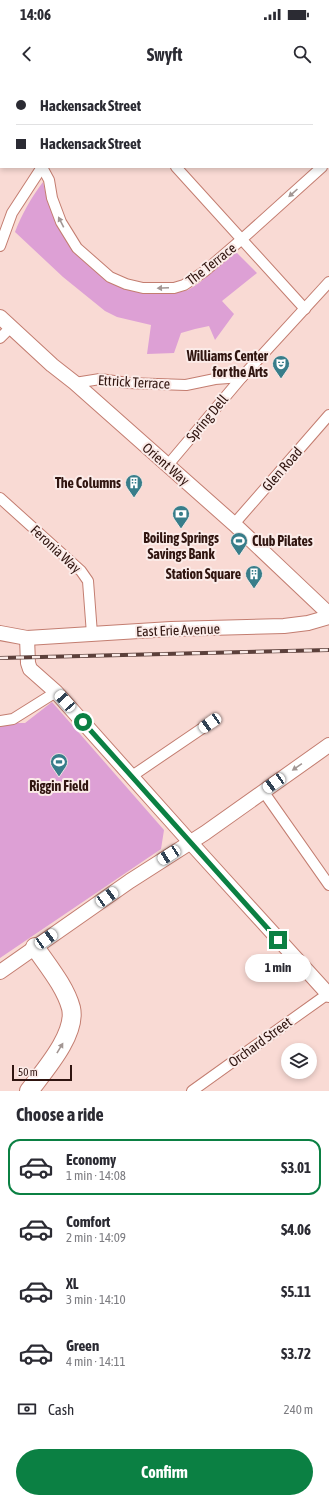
<!DOCTYPE html>
<html lang="en">
<head>
<meta charset="utf-8">
<style>
	body { margin:0; font-family:"Asap Condensed",sans-serif; background:#f2f2f3; color:#2b2b33; height:100vh; display:flex; flex-direction:column; font-size:15px; white-space:nowrap }
	* { box-sizing:border-box; margin:0 }
	p { font-size:13px; color:#7c7c81 }
	.icon { flex:none; width:22px; height:22px; fill:none; stroke:currentColor; stroke-width:2; stroke-linecap:round; stroke-linejoin:round }
	.map { position:relative; height:1011px; overflow:hidden }
	.sheet { display:flex; flex-direction:column; background:#fff; flex:1 }
	.sheet>* { flex:none }
	.hud { position:absolute; left:0px; top:0px; width:329px; height:88px; box-shadow:0 2px 6px #0003; display:grid; align-content:center; height:88px; padding:0 16px; background:#fff }
	.tools { position:absolute; left:281px; top:963px; display:grid; gap:8px }
	.tools a { display:grid; place-items:center; width:36px; height:36px; border-radius:50%; background:#fff; box-shadow:0 2px 6px #0003; font-size:20px }
	.scale { position:absolute; left:12px; bottom:10px; width:60px; box-sizing:border-box; padding-left:4px; border:2px solid #301510; border-top:0; font-size:11px; line-height:14px; white-space:nowrap; color:#301510; -webkit-text-stroke:3px #fbebe8; paint-order:stroke }
	.end { position:absolute; width:18px; height:18px; margin:-9px; border:5px solid #0b8043; background:#fff; box-shadow:0 0 0 2px #fff }
	.from { border-radius:50% }
	.bubble { position:absolute; height:28px; border-radius:14px; background:#fff; box-shadow:0 2px 6px #0003; font-size:13px; font-weight:700; line-height:28px; text-align:center }
	.car { position:absolute; width:12px; height:24px; margin:-12px -6px; border-radius:5px; box-shadow:0 0 3px 1px #0007; background:linear-gradient(#fff 24%,#345 0 40%,#fff 0 76%,#345 0 86%,#fff 0) }
	.hud b { display:flex; align-items:center; gap:14px; height:38px; font-size:15px }
	.hud b+b { border-top:1px solid #e1e1e2 }
	.hud i { width:10px; height:10px; background:#2b2b33 }
	ul { padding:0; list-style:none }
	li { display:flex; align-items:center; gap:12px; height:56px; margin:0 8px 6px; padding:0 8px; border:2px solid transparent; border-radius:12px }
	li div { flex:1 }
	li b { display:block; font-size:15px }
	li em { font-style:normal; font-weight:700 }
	li.on { border-color:#0b8043 }
	li>.icon { width:36px; height:36px; stroke-width:1.5 }
	h2 { padding:0 16px; font-size:18px; line-height:48px }
	.pay { display:flex; align-items:center; gap:10px; height:44px; padding:0 16px; font-size:15px }
	.pay p { margin-inline-start:auto }
	.primary-button { display:flex; gap:8px; margin-top:auto; padding:8px 16px }
	.primary-button a { flex:1; height:46px; border-radius:24px; background:#0b8043; color:#fff; font-size:16px; font-weight:700; line-height:46px; text-align:center }
	.status { display:flex; justify-content:space-between; align-items:center; height:28px; padding:0 20px; background:#fff; direction:ltr }
	.status svg { height:11px; fill:currentColor }
	header { display:flex; justify-content:space-between; align-items:center; height:52px; padding:0 16px; background:#fff; font-size:18px; font-weight:700 }
	.map>svg:first-child { display:block }
	.green { fill:#dda0d5 }
	.lines { fill:none; stroke-linecap:round; stroke-linejoin:round }
	.street-casing { stroke:#c37d70; stroke-width:12 }
	.secondary-casing { stroke:#c37d70; stroke-width:16 }
	.highway-casing { stroke:#c37d70; stroke-width:20 }
	.street { stroke:#fff; stroke-width:10 }
	.secondary { stroke:#fff; stroke-width:14 }
	.highway { stroke:#fff; stroke-width:18 }
	.rail-casing { stroke:#5c403b; stroke-width:4 }
	.rail { stroke:#fbebe8; stroke-width:2.5; stroke-dasharray:8; stroke-linecap:butt }
	.oneway { fill:#a29693 }
	.route { stroke:#0b8043; stroke-width:5 }
	.labels { text-anchor:middle; dominant-baseline:central; stroke-width:4; stroke-linejoin:round; paint-order:stroke }
	.street-label { font-size:14px; fill:#301510; stroke:#fbebe8 }
	.poi-label { font-size:14px; font-weight:bold; fill:#301510; stroke:#fbebe8; text-anchor:end }
</style>
</head>
<body>
<div class="status"><b>14:06</b><svg viewBox="0 0 49 12"><path d="M0 12V9h3v3zM5 12V6h3v6zM10 12V3h3v9zM15 12V0h3v12zM26 1h20v11H26zM47 4h2v5h-2z"/></svg></div>
<header><svg class="icon" aria-label="back" viewBox="0 0 24 24"><path d="M15 5l-7 7 7 7"/></svg>Swyft<svg class="icon" aria-label="search" viewBox="0 0 24 24"><circle cx="10" cy="10" r="6"/><path d="M15 15l6 6"/></svg></header>
<div class="map">
<svg width="329" height="1011" viewBox="0 0 329 1011">
	<rect width="100%" height="100%" fill="#f9dad4"/>
	<g class="green">
		<path d="M43 102 47 120 57 146 73 170 136 211 154 214H171L188 210 199 203 236 172 257 193 222 221 234 234 215 260 209 246 195 249 181 253 174 273 147 274 151 245 117 237 105 231 63 197 15 152C22 134 31 118 43 102Z"/>
		<path d="M52 622 164 750 161 769 0 878V643H25Z"/>
	</g>
	<g class="lines">
		<defs>
			<g id="street">
				<path d="M96 0 97 1"/>
				<path d="M150 1 151 0"/>
				<path d="M0 49 1 50"/>
				<path d="M328 82 329 81"/>
				<path d="M42 87 49 100 52 118 61 142 77 168 110 197 126 204 143 208H174L184 205 205 191 242 159 322 87"/>
				<path d="M176 87 305 229"/>
				<path d="M0 166 12 133 42 87"/>
				<path d="M0 258 11 247"/>
				<path d="M75 303 100 299 128 303 186 305 215 299 242 297"/>
				<path d="M167 386 242 297 329 202"/>
				<path d="M0 418 81 491 88 501 92 554"/>
				<path d="M234 444 329 335"/>
				<path d="M0 641 13 639 56 612"/>
				<path d="M132 696 210 643"/>
				<path d="M263 711 329 805"/>
				<path d="M192 1011 329 913"/>
			</g>
			<g id="secondary">
				<path d="M259 0V1"/>
				<path d="M325 0V1"/>
				<path d="M328 22 329 29"/>
				<path d="M328 71H329"/>
				<path d="M0 237 52 285 75 303 234 444 329 534"/>
				<path d="M0 553 27 558 171 549 284 546 308 543 329 537"/>
				<path d="M27 558 28 583 30 589 56 612 73 631 190 762 329 915"/>
				<path d="M0 892 130 801 205 753 329 665"/>
			</g>
			<path id="highway" d="M29 1011C44 991 77 954 71 928 65 906 47 885 35 867"/>
		</defs>
		<use href="#street" class="street-casing"/>
		<use href="#secondary" class="secondary-casing"/>
		<use href="#highway" class="highway-casing"/>
		<use href="#street" class="street"/>
		<use href="#secondary" class="secondary"/>
		<use href="#highway" class="highway"/>
		<defs>
			<path id="rail" d="M0 578 329 570"/>
		</defs>
		<use href="#rail" class="rail-casing"/>
		<use href="#rail" class="rail"/>
	</g>
	<defs><path id="oneway-solid" d="M-6-.8H1V-3.2L6.5 0L1 3.2V.8H-6Z"/></defs>
	<g class="oneway">
		<use href="#oneway-solid" transform="translate(293 113) rotate(138)"/>
		<use href="#oneway-solid" transform="translate(61 142) rotate(-117)"/>
		<use href="#oneway-solid" transform="translate(163 208) rotate(178)"/>
		<use href="#oneway-solid" transform="translate(297 687) rotate(145)"/>
		<use href="#oneway-solid" transform="translate(60 968) rotate(-59)"/>
	</g>
	<g class="lines">
		<path class="route" d="M83 642 278 860"/>
	</g>
	<defs>
		<symbol id="theatre-pin" viewBox="-11 -11 22 30"><path d="M0 17L-7.5 6A9.5 9.5 0 1 1 7.5 6Z" fill="#387d8a" stroke="#fbebe8"/><path d="M-5-5.5Q0-4 5-5.5V0Q5 5 0 6Q-5 5-5 0ZM-3.3-2.5H-1v1.5H-3.3ZM1-2.5H3.3v1.5H1ZM-2.8 1Q0 5.5 2.8 1Z" fill="#fff"/></symbol>
		<symbol id="building-pin" viewBox="-11 -11 22 30"><path d="M0 17L-7.5 6A9.5 9.5 0 1 1 7.5 6Z" fill="#387d8a" stroke="#fbebe8"/><path d="M-4-6H4V6H1V3H-1V6H-4ZM-2.5-4.3h1.7v1.8h-1.7ZM.8-4.3h1.7v1.8H.8ZM-2.5-1h1.7V.8h-1.7ZM.8-1h1.7V.8H.8Z" fill="#fff"/></symbol>
		<symbol id="bank-pin" viewBox="-11 -11 22 30"><path d="M0 17L-7.5 6A9.5 9.5 0 1 1 7.5 6Z" fill="#387d8a" stroke="#fbebe8"/><path d="M-6-4H6V4H-6ZM0-2.3a2.3 2.3 0 1 0 0 4.6a2.3 2.3 0 1 0 0-4.6Z" fill="#fff"/></symbol>
		<symbol id="stadium-pin" viewBox="-11 -11 22 30"><path d="M0 17L-7.5 6A9.5 9.5 0 1 1 7.5 6Z" fill="#387d8a" stroke="#fbebe8"/><path d="M0-5a6.5 5 0 1 0 0 10a6.5 5 0 1 0 0-10ZM-3.5-1.8h7v3.6h-7Z" fill="#fff"/></symbol>
	</defs>
	<g fill-rule="evenodd">
		<use href="#theatre-pin" x="271" y="274" width="20" height="27"/>
		<use href="#building-pin" x="124" y="393" width="20" height="27"/>
		<use href="#bank-pin" x="171" y="424" width="20" height="27"/>
		<use href="#stadium-pin" x="229" y="451" width="20" height="27"/>
		<use href="#building-pin" x="244" y="484" width="20" height="27"/>
		<use href="#stadium-pin" x="49" y="672" width="20" height="27"/>
	</g>
	<g class="labels">
		<g class="street-label">
			<text transform="translate(211 184) rotate(-38)">The Terrace</text>
			<text transform="translate(134 302) rotate(3)">Ettrick Terrace</text>
			<text transform="translate(207 338) rotate(-50)">Spring Dell</text>
			<text transform="translate(166 384) rotate(41)">Orient Way</text>
			<text transform="translate(282 389) rotate(-49)">Glen Road</text>
			<text transform="translate(56 469) rotate(43)">Feronia Way</text>
			<text transform="translate(178 550) rotate(-2)">East Erie Avenue</text>
			<text transform="translate(260 962) rotate(-36)">Orchard Street</text>
		</g>
		<g class="poi-label">
			<text x="268" y="276">Williams Center<tspan x="268" dy="16">for the Arts</tspan></text>
			<text x="121" y="403">The Columns</text>
			<text x="181" y="458" text-anchor="middle">Boiling Springs<tspan x="181" dy="16">Savings Bank</tspan></text>
			<text x="252" y="461" text-anchor="start">Club Pilates</text>
			<text x="241" y="494">Station Square</text>
			<text x="59" y="706" text-anchor="middle">Riggin Field</text>
		</g>
	</g>
</svg>
<div class="tools">
<a><svg class="icon" aria-label="layers" viewBox="0 0 24 24"><path d="M12 4l9 5-9 5-9-5zM3 14l9 5 9-5"/></svg></a>
</div>
<div class="scale">50 m</div>
<i class="end from" style="left:83px;top:642px"></i>
<i class="end" style="left:278px;top:860px"></i>
<div class="bubble" style="left:245px;top:874px;width:66px">1 min</div>
<i class="car" style="left:65px;top:621px;rotate:318deg"></i>
<i class="car" style="left:210px;top:643px;rotate:236deg"></i>
<i class="car" style="left:274px;top:703px;rotate:235deg"></i>
<i class="car" style="left:169px;top:775px;rotate:237deg"></i>
<i class="car" style="left:107px;top:817px;rotate:55deg"></i>
<i class="car" style="left:46px;top:859px;rotate:55deg"></i>
<div class="hud">
<b><i class="from"></i>Hackensack Street</b>
<b><i></i>Hackensack Street</b>
</div>
</div>
<section class="sheet">
<h2>Choose a ride</h2>
<ul>
<li class="on"><svg class="icon" aria-label="car" viewBox="0 0 24 24"><path d="M5 17H2v-5l4-1 3-4h7l3 4 3 1v5h-3M9 17h6M6 11h13"/><circle cx="7" cy="17" r="2"/><circle cx="17" cy="17" r="2"/></svg><div><b>Economy</b><p>1 min · 14:08</p></div><em>$3.01</em></li>
<li><svg class="icon" aria-label="car" viewBox="0 0 24 24"><path d="M5 17H2v-5l4-1 3-4h7l3 4 3 1v5h-3M9 17h6M6 11h13"/><circle cx="7" cy="17" r="2"/><circle cx="17" cy="17" r="2"/></svg><div><b>Comfort</b><p>2 min · 14:09</p></div><em>$4.06</em></li>
<li><svg class="icon" aria-label="car" viewBox="0 0 24 24"><path d="M5 17H2v-5l4-1 3-4h7l3 4 3 1v5h-3M9 17h6M6 11h13"/><circle cx="7" cy="17" r="2"/><circle cx="17" cy="17" r="2"/></svg><div><b>XL</b><p>3 min · 14:10</p></div><em>$5.11</em></li>
<li><svg class="icon" aria-label="car" viewBox="0 0 24 24"><path d="M5 17H2v-5l4-1 3-4h7l3 4 3 1v5h-3M9 17h6M6 11h13"/><circle cx="7" cy="17" r="2"/><circle cx="17" cy="17" r="2"/></svg><div><b>Green</b><p>4 min · 14:11</p></div><em>$3.72</em></li>
</ul>
<div class="pay"><svg class="icon" aria-label="cash" viewBox="0 0 24 24"><path d="M3 7h18v10H3z"/><circle cx="12" cy="12" r="2"/></svg>Cash<p>240 m</p></div>
<div class="primary-button"><a>Confirm</a></div>
</section>
</body>
</html>
